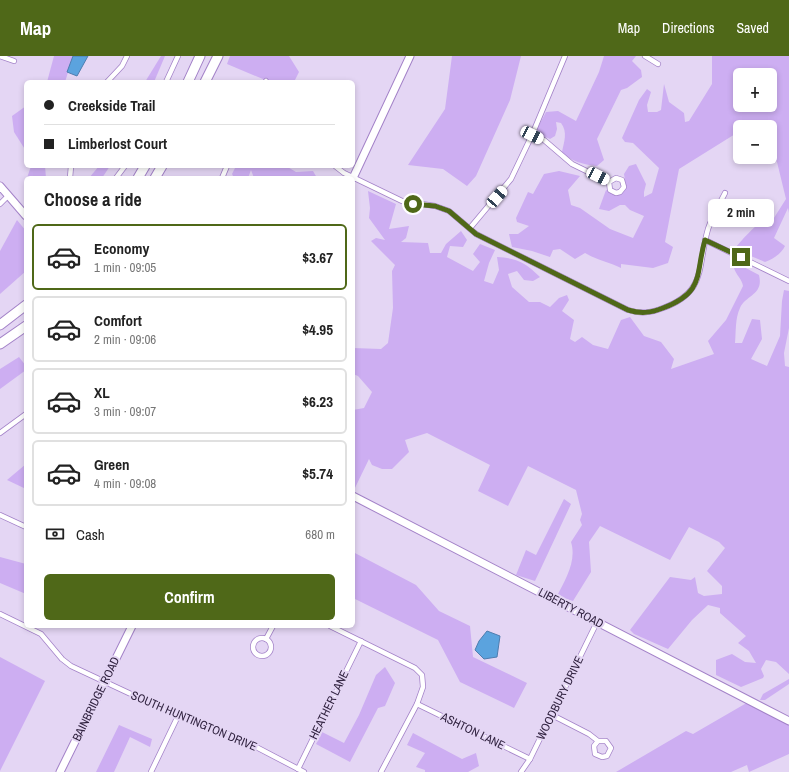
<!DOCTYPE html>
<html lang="en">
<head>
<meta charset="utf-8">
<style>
	body { margin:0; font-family:"Archivo Narrow",sans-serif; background:#f6f6f6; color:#222; height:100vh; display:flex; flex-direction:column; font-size:15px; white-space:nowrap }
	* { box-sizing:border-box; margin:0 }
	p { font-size:13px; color:#767676 }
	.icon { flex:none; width:22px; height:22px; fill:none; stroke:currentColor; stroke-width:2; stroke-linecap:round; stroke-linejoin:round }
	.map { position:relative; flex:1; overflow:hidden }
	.sheet { position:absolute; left:24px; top:120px; width:331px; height:452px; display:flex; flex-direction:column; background:#fff; border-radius:6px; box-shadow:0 2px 6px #0003 }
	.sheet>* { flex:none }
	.top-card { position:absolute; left:24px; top:24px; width:331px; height:88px; border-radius:6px; box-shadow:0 2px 6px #0003; display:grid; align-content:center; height:88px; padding:0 20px; background:#fff }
	.buttons { position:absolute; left:733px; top:12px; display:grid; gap:8px }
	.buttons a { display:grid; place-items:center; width:44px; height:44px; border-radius:6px; background:#fff; box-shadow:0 2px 6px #0003; font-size:20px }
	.end { position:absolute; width:18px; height:18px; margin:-9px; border:5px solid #4f6818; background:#fff; box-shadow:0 0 0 2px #fff }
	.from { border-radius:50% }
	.bubble { position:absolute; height:28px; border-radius:6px; background:#fff; box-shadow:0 2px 6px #0003; font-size:13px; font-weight:700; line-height:28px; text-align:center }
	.car { position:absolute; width:12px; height:24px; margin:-12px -6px; border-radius:5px; box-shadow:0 0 3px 1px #0007; background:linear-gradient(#fff 24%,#345 0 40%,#fff 0 76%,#345 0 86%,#fff 0) }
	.top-card b { display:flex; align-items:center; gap:14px; height:38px; font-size:15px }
	.top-card b+b { border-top:1px solid #e0e0e0 }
	.top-card i { width:10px; height:10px; background:#222 }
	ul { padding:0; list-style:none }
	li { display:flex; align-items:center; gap:12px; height:66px; margin:0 8px 6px; padding:0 12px; border:2px solid #e0e0e0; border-radius:6px }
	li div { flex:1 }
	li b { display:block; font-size:15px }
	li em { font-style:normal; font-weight:700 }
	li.current { border-color:#4f6818 }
	li>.icon { width:36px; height:36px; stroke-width:1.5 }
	h2 { padding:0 20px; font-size:18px; line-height:48px }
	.pay { display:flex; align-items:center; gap:10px; height:44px; padding:0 20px; font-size:15px }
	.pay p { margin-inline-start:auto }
	.button { display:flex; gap:8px; margin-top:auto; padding:8px 20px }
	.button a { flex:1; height:46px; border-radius:6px; background:#4f6818; color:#fff; font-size:16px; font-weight:700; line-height:46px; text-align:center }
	header { display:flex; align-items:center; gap:24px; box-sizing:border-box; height:56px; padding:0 20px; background:#4f6818; color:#fff }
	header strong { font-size:19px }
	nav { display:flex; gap:22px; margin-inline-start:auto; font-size:14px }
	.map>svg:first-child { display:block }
	.green { fill:#cdaef2; fill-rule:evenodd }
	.water { fill:#5ba3de; stroke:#4e7daf }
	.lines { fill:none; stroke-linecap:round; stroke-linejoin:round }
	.street-casing { stroke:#a382c8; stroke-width:6 }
	.secondary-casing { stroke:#a382c8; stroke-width:9 }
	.highway-casing { stroke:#a382c8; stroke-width:11 }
	.street { stroke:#fff; stroke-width:4.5 }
	.secondary { stroke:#fff; stroke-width:7 }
	.highway { stroke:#fff; stroke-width:9 }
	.route { stroke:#4f6818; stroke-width:5 }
	.labels { text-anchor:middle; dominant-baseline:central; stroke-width:4; stroke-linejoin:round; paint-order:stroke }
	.street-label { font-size:12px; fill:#312340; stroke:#e4d6f4 }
</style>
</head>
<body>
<header>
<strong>Map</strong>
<nav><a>Map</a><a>Directions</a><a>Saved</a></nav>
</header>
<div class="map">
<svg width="789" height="716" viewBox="0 0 789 716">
	<rect width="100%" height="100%" fill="#e4d6f4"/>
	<g class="green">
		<path d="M54 0H73L65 26H47Z"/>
		<path d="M161 0H165L154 26H145Z"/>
		<path d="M230 0H289L299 16 294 26H270L227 8Z"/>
		<path d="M452 0H521L510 44 476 120 467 130 443 113 408 109 445 53Z"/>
		<path d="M604 0H636L632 5 641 14 642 21 627 32 621 34 597 83 604 104 597 110C582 108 572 106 562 96 564 86 568 76 561 67L556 66 557 73 555 80 550 83 543 80 537 73 546 56 558 55 576 65 599 16Z"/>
		<path d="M712 0H789V157L788 152 774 182 785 190C781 198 773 203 765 206L734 193C744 182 752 172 764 164L772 165 786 143 777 106 770 98V71H740V75L679 113 665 186 673 191 668 207 653 212 621 208V212C609 206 597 204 585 197L575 203 560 193 553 194 550 201 532 195 512 191 509 178H518L529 170 517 166 516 162 528 136 533 138 544 118 559 115 580 120 568 134 571 149 580 152 610 173 633 182 644 160 630 154 625 149H620L609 155 599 153 606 134 620 139 626 131 624 118 629 110 636 108 646 128 644 136V141L652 137 659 112 633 87 625 86 622 82 639 44 647 33 651 36 647 49 648 56H657L661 54 664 28 669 46 684 57 685 66 689 65 712 28ZM740 19H770V49H740Z"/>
		<path d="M26 50V95L14 76 12 60Z"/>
		<path d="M31 110H45L46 122H27Z"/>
		<path d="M99 110H110L102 122H89Z"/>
		<path d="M236 110H286L296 116 313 115 317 122H254L251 114 248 122H234L232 118Z"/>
		<path d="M368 135 396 148 389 173 409 170 406 182 401 186 428 187 430 197H441L446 188 461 175 467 184 463 191 450 190 447 201 473 215 480 206 473 198 480 188 495 194 489 207 484 225 493 228 499 214 497 201C517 202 526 207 540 221L533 225 524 224 517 215 508 218 512 231 529 246H540L550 251 559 242 567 239 569 244 562 255 574 264 570 283 575 286 582 281 593 289 608 293 621 264 630 261 644 280 661 286 674 303 671 313 714 298 708 285 726 264 743 230C742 223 736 219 734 212L740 209 759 219C764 239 746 239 740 252 735 262 736 276 735 287H742L752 263 760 264 762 283 751 303 767 310 780 280 782 245 784 234 789 235V272L784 297 785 310 789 311V618L776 606 766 604 761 613 764 620 763 622 741 631 716 619V604L732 598 745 606 756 607 749 595 738 587 746 580 720 557V552L708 549 692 564 668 593 634 578 630 574 670 521 691 524 695 521 698 537 704 540 722 538V530L707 515 725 492 719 486 689 471 670 504 600 470 589 486 591 516 573 545 557 540C565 524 577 505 571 486L582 469 580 464 582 458 576 434 528 410 508 450 478 435 490 409 427 377 405 384 409 396 392 413H382L372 409 369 403 353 436V354L364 352 372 336 358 320 353 318V292L381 293 388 287 393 252 392 215 395 209 371 185 376 182 385 184 369 162 370 152Z"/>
		<path d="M17 164 26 175V215L0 238V195Z"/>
		<path d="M19 301 26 310V314L0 333V313Z"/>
		<path d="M26 408V433L7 424Z"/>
		<path d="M564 443 571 448 535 525 516 519 526 494 536 499Z"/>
		<path d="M353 496 416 529 439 555 470 570 473 601 527 627 514 652 460 626 438 584 353 542Z"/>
		<path d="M0 501 26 508V538L0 527Z"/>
		<path d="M0 601 45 625 0 715Z"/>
		<path d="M385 611 395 627 385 650 378 652 350 706 316 688 322 676 344 687 359 659 376 619Z"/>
		<path d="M789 623V628L765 644H760L763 638Z"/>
		<path d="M750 645 789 665V698L749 716 747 709 731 716H616L686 675 693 678Z"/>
		<path d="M119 669 152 683 150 691 130 681 114 716H96Z"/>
		<path d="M413 677 462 703 476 697 479 710 468 716H425V714L416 711 425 697 407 689Z"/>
	</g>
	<g class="water">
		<path d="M73 0H88L77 20 67 16Z"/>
		<path d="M487 575 500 580 497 601 484 603 475 594 479 585Z"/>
	</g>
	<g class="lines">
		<defs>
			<g id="street">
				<path d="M0 0 14 5"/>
				<path d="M645 0 658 8"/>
				<path d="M107 26 122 10 127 0"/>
				<path d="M166 26 178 0"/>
				<path d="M265 26 266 25"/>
				<path d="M532 79 544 84 572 108 609 126 616 122 622 124 624 131 620 136 616 137 610 134 609 126"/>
				<path d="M335 110 344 117 402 145 435 150 449 155 476 178 628 254C641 258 650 257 663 252 707 236 697 211 708 173 712 161 719 149 725 137"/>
				<path d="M70 122 71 110"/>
				<path d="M116 122 125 110"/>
				<path d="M222 122 227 110"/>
				<path d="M0 148 8 140"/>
				<path d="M470 172 511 123 532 79 565 0"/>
				<path d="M705 184 789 225"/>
				<path d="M0 377 26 358"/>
				<path d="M0 459 26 471"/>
				<path d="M0 558 41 578 62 603 71 610 178 660 237 681 304 716"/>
				<path d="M330 570 415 612 422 619 423 631 417 648 381 716"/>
				<circle cx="262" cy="591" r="9"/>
				<path d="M266 583 273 570"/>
				<path d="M417 648 530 703"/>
				<path d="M552 659 589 678 598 685H606L611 692 607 700 602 701 595 698 594 690 598 685"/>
				<path d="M298 713 361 585"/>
				<path d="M151 716 178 660"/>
				<path d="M521 716 530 703 597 566"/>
			</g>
			<g id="secondary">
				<path d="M353 122 410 0"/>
				<path d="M0 130 26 160"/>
				<path d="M353 440 789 665"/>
				<path d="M60 716 132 570"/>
			</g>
			<g id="highway">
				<path d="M188 26 200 0"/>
				<path d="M205 26 218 0"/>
				<path d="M138 122 145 110"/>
				<path d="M155 122 162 110"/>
				<path d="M0 269 26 249"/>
				<path d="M0 288 26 270"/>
			</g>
		</defs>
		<use href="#street" class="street-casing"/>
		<use href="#secondary" class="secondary-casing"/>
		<use href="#highway" class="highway-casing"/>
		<use href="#street" class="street"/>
		<use href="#secondary" class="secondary"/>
		<use href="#highway" class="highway"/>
	</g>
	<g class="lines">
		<path class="route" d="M413 148 435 150 449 155 476 178 628 254C641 258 650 257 663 252 705 236 695 219 705 184L741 201"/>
	</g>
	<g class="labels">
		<g class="street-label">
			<text transform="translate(571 552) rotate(28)">LIBERTY ROAD</text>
			<text transform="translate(560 642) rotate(-64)">WOODBURY DRIVE</text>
			<text transform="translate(96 643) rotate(-64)">BAINBRIDGE ROAD</text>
			<text transform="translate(329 649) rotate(-64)">HEATHER LANE</text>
			<text transform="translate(194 665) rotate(23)">SOUTH HUNTINGTON DRIVE</text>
			<text transform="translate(473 675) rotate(26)">ASHTON LANE</text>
		</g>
	</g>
</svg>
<div class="buttons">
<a>+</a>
<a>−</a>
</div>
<i class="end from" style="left:413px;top:148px"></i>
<i class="end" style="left:741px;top:201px"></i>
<div class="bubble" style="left:708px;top:143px;width:66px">2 min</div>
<i class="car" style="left:532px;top:79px;rotate:116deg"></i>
<i class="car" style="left:598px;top:120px;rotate:116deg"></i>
<i class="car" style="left:497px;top:141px;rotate:41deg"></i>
<div class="top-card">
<b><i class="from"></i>Creekside Trail</b>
<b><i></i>Limberlost Court</b>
</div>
<section class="sheet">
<h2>Choose a ride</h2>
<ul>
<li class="current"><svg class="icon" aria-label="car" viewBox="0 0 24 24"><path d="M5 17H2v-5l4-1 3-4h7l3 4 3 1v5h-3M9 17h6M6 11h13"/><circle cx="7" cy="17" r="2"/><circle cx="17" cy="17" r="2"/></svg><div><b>Economy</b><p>1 min · 09:05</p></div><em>$3.67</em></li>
<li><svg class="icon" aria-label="car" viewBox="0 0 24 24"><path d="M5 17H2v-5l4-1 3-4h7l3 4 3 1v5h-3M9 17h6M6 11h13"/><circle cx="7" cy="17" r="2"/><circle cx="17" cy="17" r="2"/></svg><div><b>Comfort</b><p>2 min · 09:06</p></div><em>$4.95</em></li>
<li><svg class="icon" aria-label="car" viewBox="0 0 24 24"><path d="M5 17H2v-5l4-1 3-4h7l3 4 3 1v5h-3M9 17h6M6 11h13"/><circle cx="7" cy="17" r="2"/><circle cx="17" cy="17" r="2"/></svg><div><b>XL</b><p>3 min · 09:07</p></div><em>$6.23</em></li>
<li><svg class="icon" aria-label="car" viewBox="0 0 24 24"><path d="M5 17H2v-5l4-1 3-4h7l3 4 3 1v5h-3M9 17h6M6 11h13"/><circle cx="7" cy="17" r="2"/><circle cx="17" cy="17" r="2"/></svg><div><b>Green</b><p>4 min · 09:08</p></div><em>$5.74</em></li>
</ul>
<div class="pay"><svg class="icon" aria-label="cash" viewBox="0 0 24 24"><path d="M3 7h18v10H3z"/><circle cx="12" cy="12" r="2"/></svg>Cash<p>680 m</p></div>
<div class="button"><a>Confirm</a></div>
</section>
</div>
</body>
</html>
